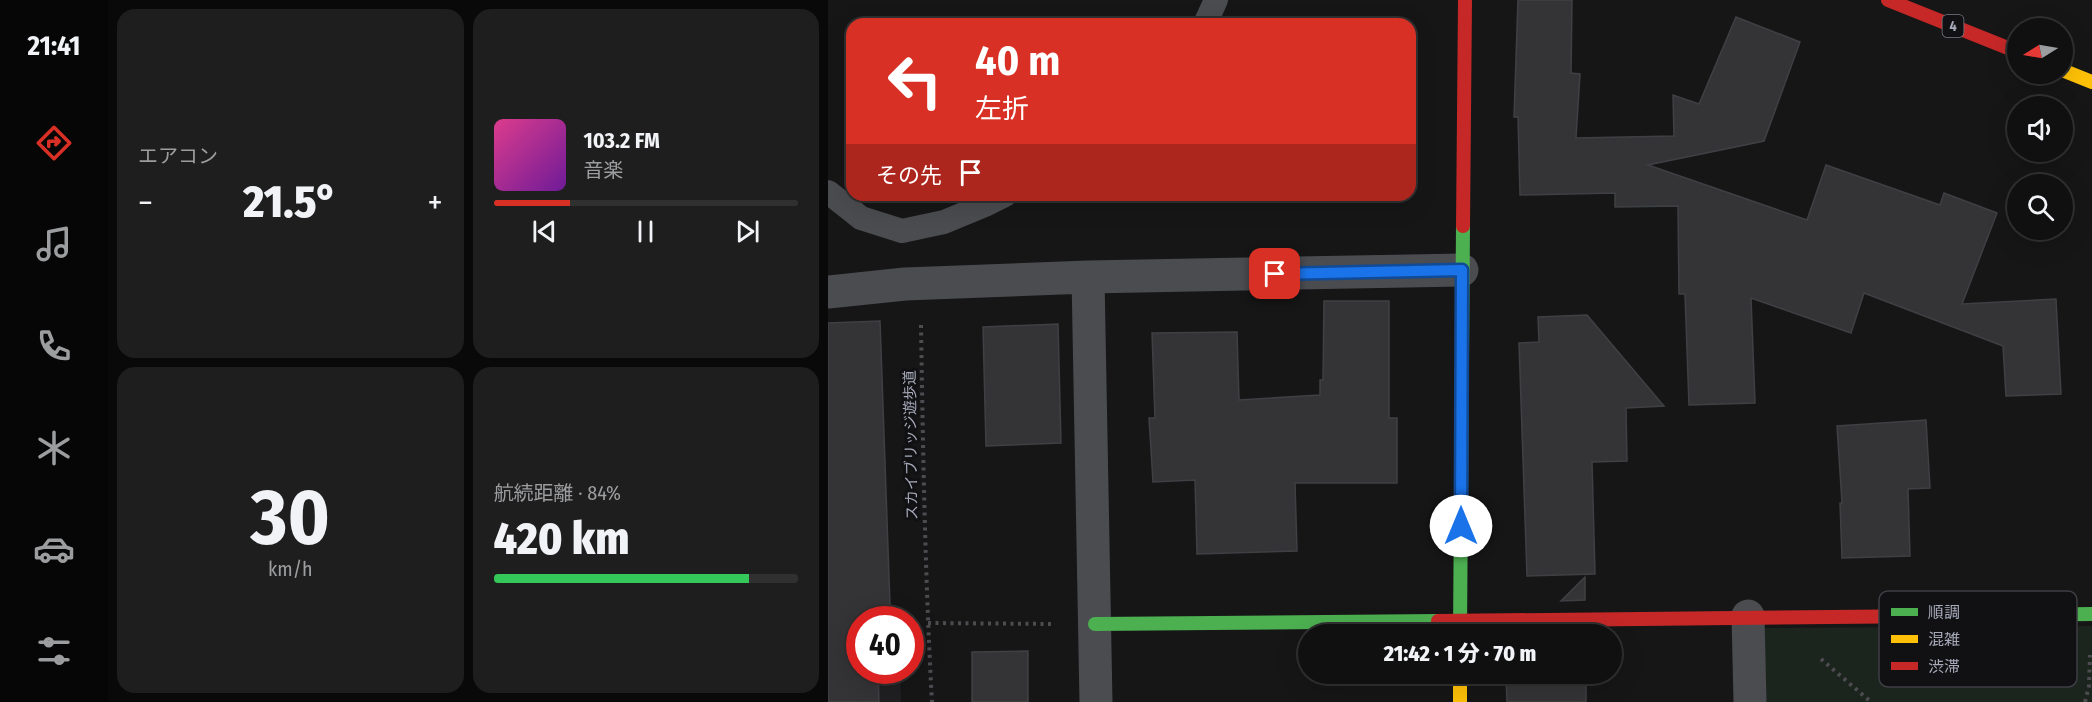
<!DOCTYPE html>
<html lang="ja">
<meta charset="utf-8">
<style>
:root{--surface:#101011;--page:#1e1e1f;--text:#f1f3f6;--muted:#9c9d9f;--line:#303031;--accent:#d93025}
body{margin:0;font-family:"Fira Sans Condensed","Noto Sans JP",sans-serif;background:var(--page);color:var(--text);height:100vh;display:flex;flex-direction:column;font-size:22px;white-space:nowrap}
*{box-sizing:border-box;margin:0}
p{font-size:20px;color:var(--muted)}
.icon{flex:none;width:33px;height:33px;fill:none;stroke:currentColor;stroke-width:2;stroke-linecap:round;stroke-linejoin:round}
.map{position:relative;flex:1;overflow:hidden}
.side{display:flex;flex-direction:column;gap:9px;padding:9px;background:#090909;width:720px}
.side>*{flex:none}
.hud{position:absolute;left:18px;top:18px;width:570px;height:183px;border-radius:18px;box-shadow:0 6px 24px #0002,0 0 0 2px var(--line);background:#d93025;color:#fff;overflow:hidden}
.needle{width:39px;rotate:259deg}
.controls{position:absolute;left:1179px;top:18px;display:grid;gap:12px}
.controls a{display:grid;place-items:center;width:66px;height:66px;border-radius:50%;background:var(--surface);box-shadow:0 6px 24px #0002,0 0 0 2px var(--line);font-size:30px}
.speed{position:absolute;left:18px;top:606px;display:flex;gap:12px;font-size:30px;font-weight:700;text-align:center}
.speed>*{display:grid;place-content:center;width:78px;height:78px;border-radius:50%;background:var(--surface);box-shadow:0 6px 24px #0002,0 0 0 2px var(--line);line-height:1}
.speed .limit{border:9px solid #d22;background:#fff;color:#111}
.pin{position:absolute;display:grid;place-items:center;width:51px;height:51px;color:#fff;margin:-26px;border-radius:12px;box-shadow:0 3px 9px #0006}
.me{position:absolute;width:66px;margin:-33px;rotate:0deg;stroke-linejoin:round;filter:drop-shadow(0 0 4px #0008)}
.turn{display:flex;align-items:center;gap:21px;height:126px;padding:0 30px;font-size:27px}
.turn .icon{width:78px;height:78px;stroke-width:2.5}
.turn b{display:block;font-size:42px;line-height:51px}
.then{display:flex;align-items:center;height:57px;padding:0 30px;background:#0003;gap:12px;font-size:22px}
.big{font-size:45px;font-weight:800;line-height:1.1}
.side .tile{flex:1;display:flex;flex-direction:column;justify-content:center;gap:9px;min-width:0;padding:0 21px;border-radius:18px;background:var(--page)}
.side .dial{align-items:center;gap:0}
.dial b{font-size:78px;line-height:1}
.song{display:flex;align-items:center;gap:18px}
.cover{width:72px;height:72px;border-radius:9px;background:linear-gradient(135deg,hsl(330 70% 55%),hsl(280 70% 35%))}
.played{height:6px;border-radius:3px;background:linear-gradient(90deg,var(--accent) 25%,var(--line) 25%)}
.keys{display:flex;justify-content:space-around;direction:ltr}
.heat{display:flex;justify-content:space-between;align-items:center;font-size:33px;direction:ltr}
.charge{height:9px;border-radius:4px;background:linear-gradient(90deg,#34c759 84%,var(--line) 0)}
.side .tiles{flex:1;display:grid;gap:9px;grid-template-columns:repeat(2,1fr)}
.trip{position:absolute;left:470px;top:624px;width:324px;height:60px;border-radius:30px;background:var(--surface);box-shadow:0 6px 24px #0002,0 0 0 2px var(--line);font-weight:800;line-height:60px;text-align:center}
main{display:flex;flex:1;min-height:0}
.tabs{display:flex;flex-direction:column;width:108px;justify-content:space-around;align-items:center;background:#060607;color:var(--muted)}
.tabs .icon{width:42px;height:42px}
.tabs .current{color:var(--accent)}
.tabs b{font-size:27px;color:var(--text)}
.map>svg:first-child{display:block}
</style>
<main>
<nav class="tabs">
<b>21:41</b>
<svg class="icon current" aria-label="directions" viewBox="0 0 24 24"><path d="M12 3l9 9-9 9-9-9zM9 14v-3h6M13 9l2 2-2 2"/></svg>
<svg class="icon" aria-label="music" viewBox="0 0 24 24"><path d="M9 18V5l10-2v13"/><circle cx="6" cy="18" r="3"/><circle cx="16" cy="16" r="3"/></svg>
<svg class="icon" aria-label="phone" viewBox="0 0 24 24"><path d="M5 4h4l2 5-3 2q2 4 5 5l2-3 5 2v4C11 20 4 13 5 4z"/></svg>
<svg class="icon" aria-label="climate" viewBox="0 0 24 24"><path d="M12 3v18M4 7l16 10M4 17L20 7"/></svg>
<svg class="icon" aria-label="car" viewBox="0 0 24 24"><path d="M5 17H2v-5l4-1 3-4h7l3 4 3 1v5h-3M9 17h6M6 11h13"/><circle cx="7" cy="17" r="2"/><circle cx="17" cy="17" r="2"/></svg>
<svg class="icon" aria-label="filters" viewBox="0 0 24 24"><path d="M4 7h16M4 17h16"/><circle cx="9" cy="7" r="2"/><circle cx="15" cy="17" r="2"/></svg>
</nav>
<section class="side">
<div class="tiles">
<div class="tile"><p>エアコン</p>
<div class="heat"><a>−</a><b class="big">21.5°</b><a>+</a></div>
</div>
<div class="tile">
<div class="song"><i class="cover"></i><div><b>103.2 FM</b><p>音楽</p></div></div>
<div class="played"></div>
<div class="keys"><svg class="icon" aria-label="previous" viewBox="0 0 24 24"><path d="M18 5L8 12l10 7zM5 5v14"/></svg><svg class="icon" aria-label="pause" viewBox="0 0 24 24"><path d="M8 5v14M16 5v14"/></svg><svg class="icon" aria-label="next" viewBox="0 0 24 24"><path d="M6 5l10 7-10 7zM19 5v14"/></svg></div>
</div>
<div class="tile dial"><b>30</b><p>km/h</p></div>
<div class="tile"><p>航続距離 · 84%</p><b class="big">420 km</b><div class="charge"></div></div>
</div>
</section>
<div class="map">
<svg width="1264" height="702" viewBox="0 0 1264 702">
<rect width="100%" height="100%" fill="#161617"/>
<path fill="#202023" d="M70,615V619L32,620V670L72,671L73,702H0V616Z"/>
<path fill="#1c241e" d="M1264,626V702H938L935,628Z"/>
<path fill="#343436" stroke="#3f4043" stroke-width="1.5" d="M690,0H744L743,73L752,74L748,138L846,136L845,95L871,104L908,17L972,42L936,141L820,165L979,220L998,165L1112,205L1116,193L1169,213L1134,304L1228,299L1233,394L1178,396L1175,346L1036,293L1023,333L923,298L927,403L861,405L857,294H851L850,206L787,207V193L692,195L690,117H686Z
M496,301H561V418H569V483H467L469,551L369,554L367,480L325,482L321,418H327L324,333L409,332L411,400L492,395V380H495Z
M759,315L836,406L798,408L799,461L764,462L767,574L699,576L691,343L711,342L710,317Z
M52,321L62,605L48,606V620H32V670H50L51,702H0V323Z
M230,324L233,443L158,446L155,327Z
M1098,420L1102,488L1080,489L1082,556L1014,558L1012,503H1014L1009,426Z
M757,577V600L733,601Z
M200,651V702H144V652Z
M678,674H758V702H679Z"/>
<g fill="none" stroke-linecap="round" stroke-linejoin="round">
<path stroke="#4c4c51" stroke-width="4" stroke-dasharray="3 4.5" stroke-linecap="butt" d="M93,325C95,451 97,576 104,702
M100,623L225,624
M993,659L1043,702
M1257,702L1261,686L1262,655"/>
<path stroke="#4a4c50" stroke-width="24" d="M377,24L388,0
M0,192L33,218L74,231L116,222L157,205L177,195"/>
<path stroke="#4a4c50" stroke-width="33" d="M260,277L268,702
M0,292L77,284L260,277L634,270
M920,616L922,702"/>
<path stroke="#4caf50" stroke-width="14" d="M1109,616L1264,614
M267,624L610,621
M632,634L635,226"/>
<path stroke="#ffc107" stroke-width="14" d="M1234,70L1264,82
M632,674V702"/>
<path stroke="#c62828" stroke-width="14" d="M1060,0L1190,52
M635,226L637,0
M610,621L1109,616"/>
</g>
<g fill="none" stroke-linecap="round" stroke-linejoin="round">
<defs>
<path id="route" d="M447,274L634,270L633,526"/>
</defs>
<use href="#route" stroke="#114b97" stroke-width="15"/>
<use href="#route" stroke="#1a73e8" stroke-width="10"/>
</g>
<g text-anchor="middle" dominant-baseline="central" stroke-width="6" stroke-linejoin="round" paint-order="stroke">
<rect fill="#111013" stroke="#797c87" stroke-width="1.5" x="1114.5" y="15" width="21" height="22" rx="4.5"/>
<g font-size="14" font-weight="bold" fill="#a6aab9">
<text x="1125" y="26">4</text>
</g>
<g font-size="15" fill="#a6aab9" stroke="#111013">
<text transform="translate(83 445) rotate(-91)">スカイブリッジ遊歩道</text>
</g>
</g>
<rect x="1051" y="591" width="198" height="96" rx="9" fill="#111013" stroke="#3e3e45" stroke-width="1.5"/>
<rect x="1063" y="608" width="27" height="8" fill="#4caf50"/>
<rect x="1063" y="635" width="27" height="8" fill="#ffc107"/>
<rect x="1063" y="662" width="27" height="8" fill="#c62828"/>
<g font-size="16" fill="#a6aab9">
<text x="1100" y="618">順調</text>
<text x="1100" y="645">混雑</text>
<text x="1100" y="672">渋滞</text>
</g>
</svg>
<div class="controls">
<a><svg class="needle" viewBox="-14 -14 28 28"><path d="M0-13l5 13h-10z" fill="#e53935"/><path d="M0 13l5-13h-10z" fill="#9c9d9f"/></svg></a>
<a><svg class="icon" aria-label="sound" viewBox="0 0 24 24"><path d="M4 9h4l5-4v14l-5-4H4zM17 9q2 3 0 6"/></svg></a>
<a><svg class="icon" aria-label="search" viewBox="0 0 24 24"><circle cx="10" cy="10" r="6"/><path d="M15 15l6 6"/></svg></a>
</div>
<div class="speed"><div class="limit">40</div></div>
<div class="pin" style="left:447px;top:274px;background:#d93025"><svg class="icon" aria-label="arrive" viewBox="0 0 24 24"><path d="M6 21V4h12l-3 4 3 4H6"/></svg></div>
<svg class="me" style="left:633px;top:526px" viewBox="-20 -20 40 40"><circle r="19" fill="#fff"/><path d="M0-13L10 11 0 6-10 11z" fill="#1a73e8"/></svg>
<div class="trip">21:42 · 1 分 · 70 m</div>
<div class="hud">
<div class="turn"><svg class="icon" aria-label="left" viewBox="0 0 24 24"><path d="M17 20v-9H6M10 6l-5 5 5 5"/></svg><div><b>40 m</b>左折</div></div>
<div class="then">その先<svg class="icon" aria-label="arrive" viewBox="0 0 24 24"><path d="M6 21V4h12l-3 4 3 4H6"/></svg></div>
</div>
</div>
</main>
